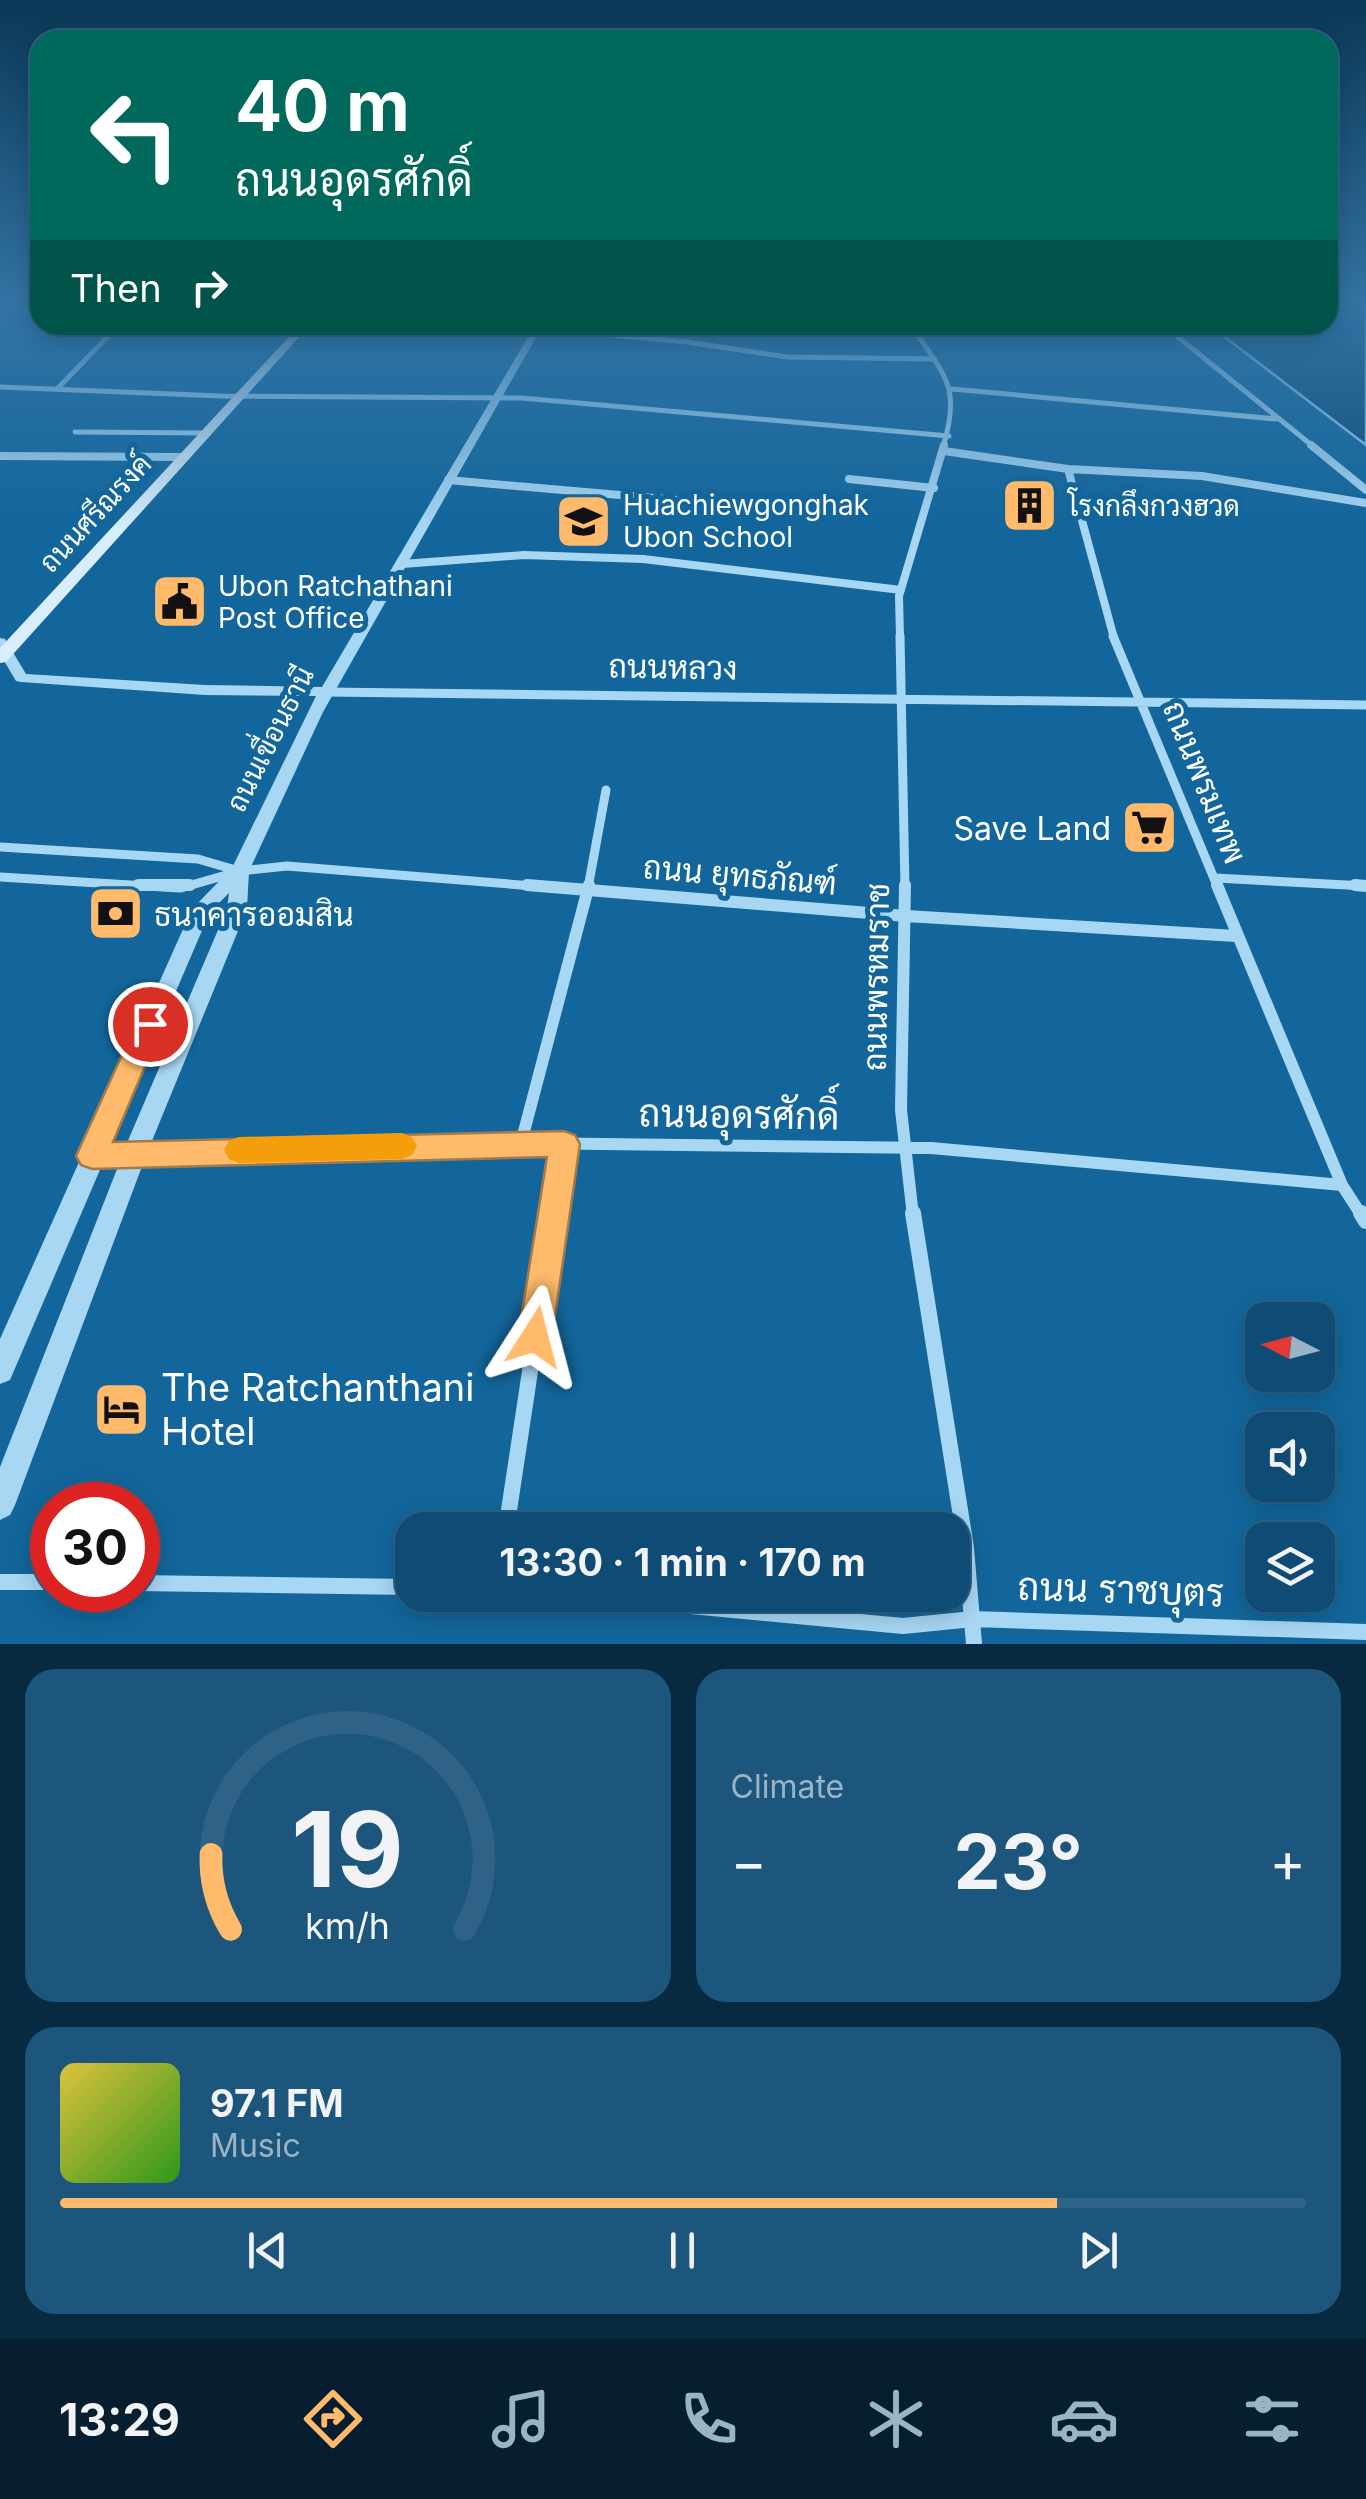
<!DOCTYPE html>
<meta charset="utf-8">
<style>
:root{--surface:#0e4c75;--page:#1c567d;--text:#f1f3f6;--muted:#9bb4c5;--line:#2e6387;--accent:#ffbb6b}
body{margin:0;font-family:Inter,Sarabun,sans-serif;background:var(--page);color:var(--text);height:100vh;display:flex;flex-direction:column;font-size:38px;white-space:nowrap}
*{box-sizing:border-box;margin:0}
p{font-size:32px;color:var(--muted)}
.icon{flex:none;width:55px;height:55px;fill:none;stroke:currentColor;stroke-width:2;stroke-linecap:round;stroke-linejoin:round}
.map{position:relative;height:1644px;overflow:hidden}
.drawer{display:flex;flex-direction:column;gap:25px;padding:25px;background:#082a40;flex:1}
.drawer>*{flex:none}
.hud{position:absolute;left:30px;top:30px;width:1308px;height:305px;border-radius:30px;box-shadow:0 5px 25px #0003,0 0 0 2px var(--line);background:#00695c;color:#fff;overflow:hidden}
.needle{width:65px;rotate:276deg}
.fabs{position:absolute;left:1245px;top:1302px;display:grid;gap:20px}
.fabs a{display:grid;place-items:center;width:90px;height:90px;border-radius:20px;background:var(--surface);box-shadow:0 5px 25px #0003,0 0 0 2px var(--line);font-size:50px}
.speed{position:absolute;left:30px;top:1482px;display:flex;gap:20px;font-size:50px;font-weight:700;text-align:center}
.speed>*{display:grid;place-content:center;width:130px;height:130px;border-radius:50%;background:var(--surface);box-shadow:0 5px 25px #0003,0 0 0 2px var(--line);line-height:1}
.speed .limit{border:15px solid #d22;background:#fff;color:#111}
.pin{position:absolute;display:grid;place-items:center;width:85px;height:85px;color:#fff;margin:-42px;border:5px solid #fff;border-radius:50%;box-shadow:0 2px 10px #0007}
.me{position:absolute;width:110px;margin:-55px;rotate:9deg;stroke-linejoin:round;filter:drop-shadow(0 0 8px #0008)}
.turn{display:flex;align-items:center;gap:35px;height:210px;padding:0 40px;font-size:45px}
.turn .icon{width:130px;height:130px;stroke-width:2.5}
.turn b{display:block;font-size:70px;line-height:85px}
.then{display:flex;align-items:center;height:95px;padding:0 40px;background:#0003;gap:20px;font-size:38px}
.big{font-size:75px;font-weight:700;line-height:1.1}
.drawer .tile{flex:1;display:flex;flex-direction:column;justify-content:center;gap:15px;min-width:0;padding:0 35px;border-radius:30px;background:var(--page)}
.drawer .dial{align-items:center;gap:0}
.dial svg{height:260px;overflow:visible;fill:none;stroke:var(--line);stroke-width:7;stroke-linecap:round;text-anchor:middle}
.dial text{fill:var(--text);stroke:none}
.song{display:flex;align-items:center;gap:30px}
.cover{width:120px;height:120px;border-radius:15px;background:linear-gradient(135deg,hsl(50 70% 55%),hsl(110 70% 35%))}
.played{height:10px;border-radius:5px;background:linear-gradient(90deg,var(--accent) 80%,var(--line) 80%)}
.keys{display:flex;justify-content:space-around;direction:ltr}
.heat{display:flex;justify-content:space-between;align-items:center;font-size:55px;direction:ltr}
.drawer .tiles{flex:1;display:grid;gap:25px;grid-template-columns:1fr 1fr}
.tile:last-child{grid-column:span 2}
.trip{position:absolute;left:395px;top:1512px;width:575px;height:100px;border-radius:30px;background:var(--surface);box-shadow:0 5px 25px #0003,0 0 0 2px var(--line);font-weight:700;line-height:100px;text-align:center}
.menu{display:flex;height:160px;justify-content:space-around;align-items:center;background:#061e2f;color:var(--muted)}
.menu .icon{width:70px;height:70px}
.menu .selected{color:var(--accent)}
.menu b{font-size:45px;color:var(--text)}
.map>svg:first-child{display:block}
</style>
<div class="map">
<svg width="1366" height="1644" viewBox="0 0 1366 1644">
<rect width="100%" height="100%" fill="#12669c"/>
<path fill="#0b4c79" stroke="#9ad5f7" stroke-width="2.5" d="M1328,301H1366V445L1209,325H1328Z"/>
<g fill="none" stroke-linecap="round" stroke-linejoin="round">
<path stroke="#a8d7f4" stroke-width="5" d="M911,325C944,376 962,385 943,447
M1163,325L1314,447
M537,328L687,342L787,357L935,359
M0,387L221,396L522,398L949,436
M57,389L119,325
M952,389L1276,419
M75,432L208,433"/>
<path stroke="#a8d7f4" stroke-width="8" d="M1311,445L1366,490
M944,451L1068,469L1114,638
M0,456L185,457
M1068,469L1202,476L1366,503
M849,479L934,488
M448,480L700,502
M402,564L524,555L643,559L901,590
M900,638L899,596L944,445"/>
<path stroke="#a8d7f4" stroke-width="9" d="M900,636L905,888
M1113,636L1218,888
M327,692L1366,705
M0,847L198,859L239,871
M0,877L179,888
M1215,878L1366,886
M181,888L240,871L287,866L558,888
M588,888L606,790"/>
<path stroke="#a8d7f4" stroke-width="12" d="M138,885H190
M527,885L906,916L1236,936
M905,885L901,1110L913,1216
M1217,885L1342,1185L1362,1216
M1355,885L1366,886
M521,1143L589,885
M135,1153L521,1143L931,1148L1342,1185
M554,1216L565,1144"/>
<path stroke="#a8d7f4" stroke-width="16" d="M913,1213L966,1548L974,1644
M1361,1213L1366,1221
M506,1530L554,1213
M0,1582H52
M138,1583L412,1587
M575,1595L903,1626L973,1619L1366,1632"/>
<path fill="#a8d7f4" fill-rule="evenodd" d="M535,325H543L323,712L249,871L247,909L147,1153L15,1505L10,1515L0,1520V1467L119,1164L102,1165L10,1380L0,1384V1339L192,909L232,868L316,696L205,695L21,682L16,681L0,654V638L5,639L26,674L205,685L322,687ZM229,893L227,909L127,1143L110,1145L210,912Z"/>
<path fill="#d8eefd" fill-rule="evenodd" d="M300,325H310L6,662L0,663V648Z"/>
</g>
<linearGradient id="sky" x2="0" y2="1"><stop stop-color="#0a3856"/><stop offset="0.57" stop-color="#3374a4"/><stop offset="1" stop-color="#3374a4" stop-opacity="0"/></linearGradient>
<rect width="1366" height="531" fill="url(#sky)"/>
<path fill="#ffbb6b" stroke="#a67a46" stroke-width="2.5" d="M150,1014L159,1017L163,1024L113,1142L564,1131L575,1135L580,1144L552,1337L547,1349L535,1354L523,1349L518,1337L547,1157L92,1169L81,1165L76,1156L136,1024L140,1017Z"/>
<path fill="#f59e0b" d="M402,1133L412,1137L417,1146L412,1155L402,1159L239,1163L229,1159L224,1150L229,1141L239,1137Z"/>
<defs>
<symbol id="building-square" viewBox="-11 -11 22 22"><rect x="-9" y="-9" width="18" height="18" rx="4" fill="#ffbb6b" stroke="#12669c"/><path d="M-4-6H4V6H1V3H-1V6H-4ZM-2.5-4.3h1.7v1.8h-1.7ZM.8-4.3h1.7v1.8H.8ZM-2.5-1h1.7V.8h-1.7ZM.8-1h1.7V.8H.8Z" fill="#111"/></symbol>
<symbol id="school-square" viewBox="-11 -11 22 22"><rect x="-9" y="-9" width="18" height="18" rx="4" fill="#ffbb6b" stroke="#12669c"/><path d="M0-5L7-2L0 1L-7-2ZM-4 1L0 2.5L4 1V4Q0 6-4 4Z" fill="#111"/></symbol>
<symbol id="civic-square" viewBox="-11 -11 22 22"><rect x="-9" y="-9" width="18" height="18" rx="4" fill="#ffbb6b" stroke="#12669c"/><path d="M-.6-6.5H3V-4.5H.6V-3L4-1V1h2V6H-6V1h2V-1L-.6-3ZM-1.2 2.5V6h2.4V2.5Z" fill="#111"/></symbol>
<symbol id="supermarket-square" viewBox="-11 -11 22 22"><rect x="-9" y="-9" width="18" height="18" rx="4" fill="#ffbb6b" stroke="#12669c"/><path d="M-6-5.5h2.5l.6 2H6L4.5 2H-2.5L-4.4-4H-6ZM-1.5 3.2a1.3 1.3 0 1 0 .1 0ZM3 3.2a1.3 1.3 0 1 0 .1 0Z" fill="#111"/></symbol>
<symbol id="bank-square" viewBox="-11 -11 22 22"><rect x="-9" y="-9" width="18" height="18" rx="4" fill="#ffbb6b" stroke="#12669c"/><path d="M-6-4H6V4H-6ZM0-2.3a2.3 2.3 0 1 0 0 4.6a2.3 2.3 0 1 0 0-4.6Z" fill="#111"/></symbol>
<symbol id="hotel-square" viewBox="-11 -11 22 22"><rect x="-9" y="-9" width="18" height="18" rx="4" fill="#ffbb6b" stroke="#12669c"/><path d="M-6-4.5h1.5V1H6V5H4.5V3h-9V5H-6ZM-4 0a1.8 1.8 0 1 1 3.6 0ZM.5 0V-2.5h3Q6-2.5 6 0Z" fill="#111"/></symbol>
</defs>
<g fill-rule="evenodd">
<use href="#building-square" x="998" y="474" width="63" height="63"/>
<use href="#school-square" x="552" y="490" width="63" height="63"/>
<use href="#civic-square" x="148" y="570" width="63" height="63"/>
<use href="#supermarket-square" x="1118" y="796" width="63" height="63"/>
<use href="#bank-square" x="84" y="882" width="63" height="63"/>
<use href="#hotel-square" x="90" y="1378" width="63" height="63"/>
</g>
<g text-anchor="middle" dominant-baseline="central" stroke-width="10" stroke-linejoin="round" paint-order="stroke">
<g font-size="28" fill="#fff" stroke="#12669c" text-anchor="start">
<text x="623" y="505">Huachiewgonghak<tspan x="623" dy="32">Ubon School</tspan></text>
<text x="1068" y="506">โรงกลึงกวงฮวด</text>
<text x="218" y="586">Ubon Ratchathani<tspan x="218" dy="32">Post Office</tspan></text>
</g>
<g font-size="28" fill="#fff" stroke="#12669c">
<text transform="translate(95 513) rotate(-47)">ถนนศรีณรงค์</text>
<text transform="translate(270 739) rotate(-63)">ถนนเขื่อนธานี</text>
</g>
<g font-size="32" fill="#fff" stroke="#12669c">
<text transform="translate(673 667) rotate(1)">ถนนหลวง</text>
<text transform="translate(1205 782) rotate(68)">ถนนพรมเทพ</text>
<text transform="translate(740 875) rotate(5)">ถนน ยุทธภัณฑ์</text>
<text transform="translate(876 977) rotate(-89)">ถนนพรหมราช</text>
</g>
<g font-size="32" fill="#fff" stroke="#12669c" text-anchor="end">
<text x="1111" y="828">Save Land</text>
<text x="154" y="914" text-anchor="start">ธนาคารออมสิน</text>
</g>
<g font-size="38" fill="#fff" stroke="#12669c">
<text transform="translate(739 1114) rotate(1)">ถนนอุดรศักดิ์</text>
<text transform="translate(1121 1589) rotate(2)">ถนน ราชบุตร</text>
</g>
<g font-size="38" fill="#fff" stroke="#12669c" text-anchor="start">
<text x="161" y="1387">The Ratchanthani<tspan x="161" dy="44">Hotel</tspan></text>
</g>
</g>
</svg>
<div class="fabs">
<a><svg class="needle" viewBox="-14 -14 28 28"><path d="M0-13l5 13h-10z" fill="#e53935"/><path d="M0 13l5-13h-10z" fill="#9bb4c5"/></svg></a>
<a><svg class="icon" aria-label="sound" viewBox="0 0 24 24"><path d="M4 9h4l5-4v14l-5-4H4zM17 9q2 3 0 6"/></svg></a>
<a><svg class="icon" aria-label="layers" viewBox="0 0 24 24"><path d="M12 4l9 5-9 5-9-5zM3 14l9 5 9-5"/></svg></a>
</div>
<div class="speed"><div class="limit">30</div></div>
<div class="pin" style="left:150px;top:1024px;background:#d93025"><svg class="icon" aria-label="arrive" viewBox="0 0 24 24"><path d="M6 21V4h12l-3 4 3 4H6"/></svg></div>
<svg class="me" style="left:535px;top:1337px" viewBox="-20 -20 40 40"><path d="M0-17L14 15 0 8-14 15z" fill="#ffbb6b" stroke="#fff" stroke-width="4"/></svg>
<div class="trip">13:30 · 1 min · 170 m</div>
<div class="hud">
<div class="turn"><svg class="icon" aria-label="left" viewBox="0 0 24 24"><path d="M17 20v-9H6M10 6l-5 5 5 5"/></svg><div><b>40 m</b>ถนนอุดรศักดิ์</div></div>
<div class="then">Then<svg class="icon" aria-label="right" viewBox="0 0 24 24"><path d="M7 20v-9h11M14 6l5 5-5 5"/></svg></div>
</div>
</div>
<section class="drawer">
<div class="tiles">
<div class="tile dial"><svg viewBox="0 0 100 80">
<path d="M14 69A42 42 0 1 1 86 69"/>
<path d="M14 69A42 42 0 0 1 8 46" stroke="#ffbb6b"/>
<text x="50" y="56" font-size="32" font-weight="700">19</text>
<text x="50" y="72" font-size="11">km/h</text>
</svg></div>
<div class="tile"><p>Climate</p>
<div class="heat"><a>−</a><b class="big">23°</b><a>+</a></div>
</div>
<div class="tile">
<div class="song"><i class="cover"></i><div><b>97.1 FM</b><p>Music</p></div></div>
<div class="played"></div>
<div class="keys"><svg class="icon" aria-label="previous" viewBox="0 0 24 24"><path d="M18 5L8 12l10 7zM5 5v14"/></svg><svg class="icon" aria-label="pause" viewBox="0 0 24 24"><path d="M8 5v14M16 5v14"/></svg><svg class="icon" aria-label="next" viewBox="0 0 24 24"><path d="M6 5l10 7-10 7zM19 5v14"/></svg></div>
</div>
</div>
</section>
<nav class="menu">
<b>13:29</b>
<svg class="icon selected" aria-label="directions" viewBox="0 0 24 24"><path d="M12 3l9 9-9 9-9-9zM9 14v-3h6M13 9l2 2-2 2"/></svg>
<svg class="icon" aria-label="music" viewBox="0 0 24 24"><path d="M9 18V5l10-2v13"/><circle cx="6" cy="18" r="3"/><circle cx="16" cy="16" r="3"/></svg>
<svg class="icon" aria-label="phone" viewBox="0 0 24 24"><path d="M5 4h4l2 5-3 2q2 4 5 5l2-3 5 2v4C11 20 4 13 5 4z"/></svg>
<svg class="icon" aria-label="climate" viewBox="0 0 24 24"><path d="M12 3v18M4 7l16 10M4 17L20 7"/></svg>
<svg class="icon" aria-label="car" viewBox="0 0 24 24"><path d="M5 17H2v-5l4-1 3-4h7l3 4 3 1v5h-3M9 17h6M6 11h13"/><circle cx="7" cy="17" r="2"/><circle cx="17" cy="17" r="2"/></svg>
<svg class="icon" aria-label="filters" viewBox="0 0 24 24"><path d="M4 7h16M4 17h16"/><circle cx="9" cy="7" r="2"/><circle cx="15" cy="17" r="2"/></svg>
</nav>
